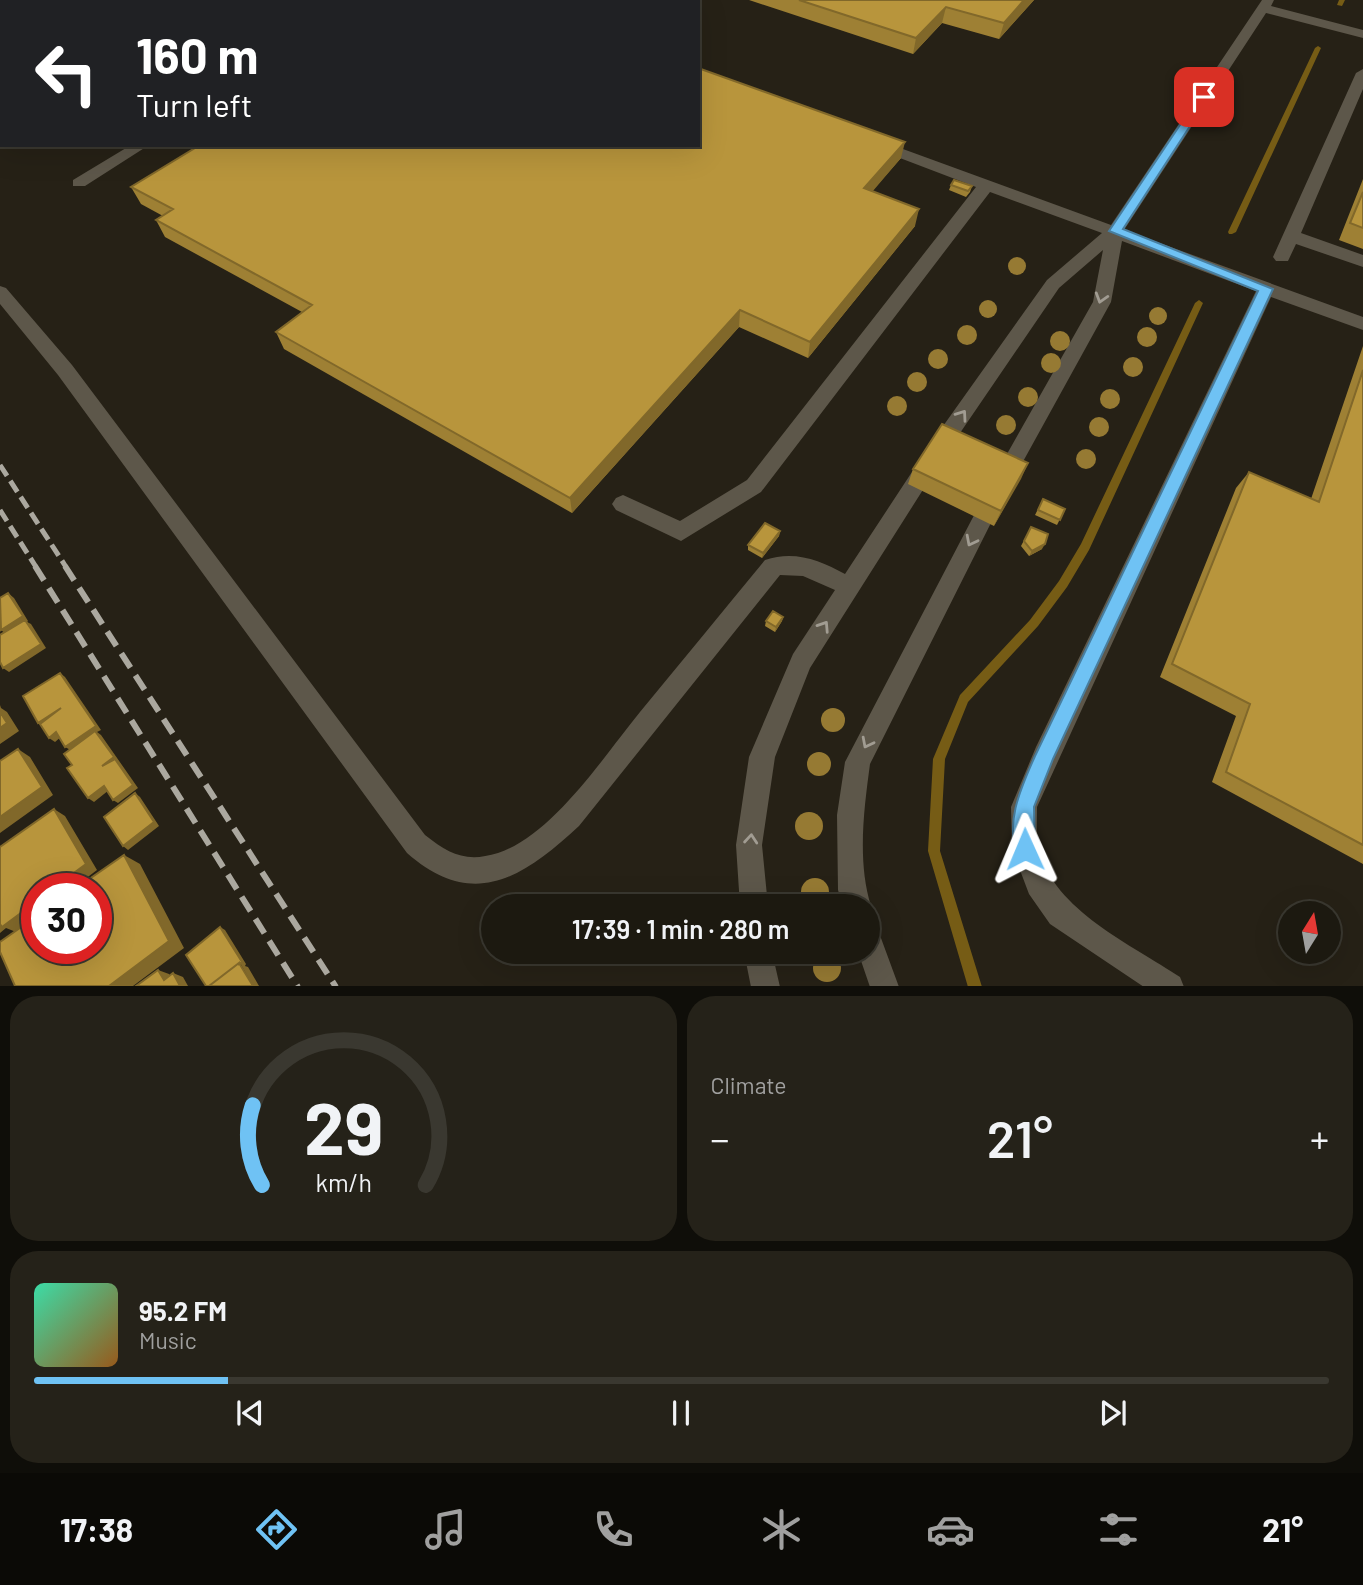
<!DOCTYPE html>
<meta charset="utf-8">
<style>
:root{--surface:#1c1910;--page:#252219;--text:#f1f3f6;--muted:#a0a09f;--line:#3a3830;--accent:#6fc2f4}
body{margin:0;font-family:Barlow,sans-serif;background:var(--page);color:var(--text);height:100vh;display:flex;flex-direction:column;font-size:26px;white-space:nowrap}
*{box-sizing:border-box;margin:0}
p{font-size:23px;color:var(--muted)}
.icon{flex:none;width:38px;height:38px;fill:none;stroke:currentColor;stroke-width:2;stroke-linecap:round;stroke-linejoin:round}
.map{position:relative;height:986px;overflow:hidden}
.drawer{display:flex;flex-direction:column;gap:10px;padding:10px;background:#0f0e09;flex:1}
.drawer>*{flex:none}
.top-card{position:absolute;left:0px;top:0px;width:700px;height:147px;box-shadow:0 7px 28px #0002,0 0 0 2px var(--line);background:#202124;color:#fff;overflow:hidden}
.needle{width:46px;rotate:11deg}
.tools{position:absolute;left:1278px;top:901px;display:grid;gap:14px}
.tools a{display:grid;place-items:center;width:63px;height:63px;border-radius:50%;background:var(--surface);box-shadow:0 7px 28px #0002,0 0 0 2px var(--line);font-size:35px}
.speed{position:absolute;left:21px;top:873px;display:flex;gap:14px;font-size:35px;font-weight:700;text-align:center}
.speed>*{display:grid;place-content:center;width:91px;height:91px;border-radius:50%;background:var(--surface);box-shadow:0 7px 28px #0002,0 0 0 2px var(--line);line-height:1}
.speed .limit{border:10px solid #d22;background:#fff;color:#111}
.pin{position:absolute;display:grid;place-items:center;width:60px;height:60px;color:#fff;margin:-30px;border-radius:14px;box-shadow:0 4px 10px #0006}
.me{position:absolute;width:77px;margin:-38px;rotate:359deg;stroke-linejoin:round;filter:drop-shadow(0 0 5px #0008)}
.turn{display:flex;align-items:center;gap:24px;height:147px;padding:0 21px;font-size:32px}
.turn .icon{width:91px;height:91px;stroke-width:2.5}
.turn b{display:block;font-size:49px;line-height:60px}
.big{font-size:52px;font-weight:600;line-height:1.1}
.drawer .card{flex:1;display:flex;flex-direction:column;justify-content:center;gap:10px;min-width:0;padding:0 24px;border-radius:28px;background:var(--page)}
.drawer .dial{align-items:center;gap:0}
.dial svg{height:182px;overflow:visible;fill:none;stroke:var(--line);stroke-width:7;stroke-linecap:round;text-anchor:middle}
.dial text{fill:var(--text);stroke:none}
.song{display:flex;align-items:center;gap:21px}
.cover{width:84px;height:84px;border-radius:10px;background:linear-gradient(135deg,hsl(160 70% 55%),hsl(30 70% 35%))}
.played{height:7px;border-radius:4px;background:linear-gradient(90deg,var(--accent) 15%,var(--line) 15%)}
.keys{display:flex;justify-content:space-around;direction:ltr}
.heat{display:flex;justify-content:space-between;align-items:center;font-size:38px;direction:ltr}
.drawer .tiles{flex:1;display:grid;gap:10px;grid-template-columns:1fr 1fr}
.card:last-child{grid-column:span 2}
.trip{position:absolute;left:481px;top:894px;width:399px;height:70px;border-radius:35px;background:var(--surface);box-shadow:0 7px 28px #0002,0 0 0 2px var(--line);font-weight:600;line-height:70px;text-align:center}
.tab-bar{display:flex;height:112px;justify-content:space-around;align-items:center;background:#0b0a06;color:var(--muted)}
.tab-bar .icon{width:49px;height:49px}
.tab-bar .active{color:var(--accent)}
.tab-bar b{font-size:32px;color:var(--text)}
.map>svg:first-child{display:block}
</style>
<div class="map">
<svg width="1363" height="987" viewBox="0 0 1363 987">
<rect width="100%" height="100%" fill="#262116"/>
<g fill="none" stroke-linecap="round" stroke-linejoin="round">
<path fill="#765c15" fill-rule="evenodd" d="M1339,0H1345L1342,6L1337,5Z
M1318,46L1321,48L1236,232L1232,234H1229L1228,232L1315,48Z
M1199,300L1203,303L1089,550L1067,587L1038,626L968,702L945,759L940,851L982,987H968L928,851L933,759L960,695L1030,620L1059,581L1081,544L1195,303Z"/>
<path fill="#5d574a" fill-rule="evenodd" d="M376,0H389L375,2Z
M1262,0H1274L1271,6L1363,30V38L1266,13L1124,230L1363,317V330L1271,297L1037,807C1037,821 1036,837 1039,850C1054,910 1132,945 1180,977L1184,987H1144L1050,924L1029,894L1012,849L1011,807L1036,747L1256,291L1122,241L1111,302L1009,487L870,764C864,809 857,861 871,906L868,913V906H843L838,890L837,815L845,762L994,477L1093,302L1103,250L1059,288L945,455L810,668L775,757L762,845L768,906H740L736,845L749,757L793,654L835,590L803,576L780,575L579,826C523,878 473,911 407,853L58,375L0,304V286L6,288L72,365L425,835C449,854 466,863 498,853C553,835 604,756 640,712C682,661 723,611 765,560C794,550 820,560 845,574L931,443L1047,280L1102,233L990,192L761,492L681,541L616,510L612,504L616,498L623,495L680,521L747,480L976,187L871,147V141H881L1111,225Z
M1363,69V89L1301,233L1363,255V267L1296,244L1288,261H1276L1273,257L1356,73Z
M131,145H149L85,186H73V180Z
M868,926L878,930L899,987H870L858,952H868Z
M744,952H772L780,987H751Z"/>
<path stroke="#aba89f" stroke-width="5" stroke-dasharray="13 6" stroke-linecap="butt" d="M0,465L66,567
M0,510L36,567"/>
<path stroke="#aba89f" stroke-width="6" stroke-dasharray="17 9" stroke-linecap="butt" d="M35,566L298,987
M65,566L336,987"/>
</g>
<g fill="#967a33">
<circle cx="1017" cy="266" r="9"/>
<circle cx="988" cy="309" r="9"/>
<circle cx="1158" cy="316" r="9"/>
<circle cx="967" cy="335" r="10"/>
<circle cx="1147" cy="337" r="10"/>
<circle cx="1060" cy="341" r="10"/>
<circle cx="938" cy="359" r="10"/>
<circle cx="1051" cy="363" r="10"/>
<circle cx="1133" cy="367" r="10"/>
<circle cx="917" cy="382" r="10"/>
<circle cx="1028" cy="397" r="10"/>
<circle cx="1110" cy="399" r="10"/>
<circle cx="897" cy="406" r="10"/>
<circle cx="1006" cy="425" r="10"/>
<circle cx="1099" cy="427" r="10"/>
<circle cx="1086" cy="459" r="10"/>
<circle cx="833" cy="720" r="12"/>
<circle cx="819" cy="764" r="12"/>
<circle cx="809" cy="826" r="14"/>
<circle cx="815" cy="892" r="14"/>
<circle cx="827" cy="968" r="14"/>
</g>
<path fill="#9e8034" d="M749,0H1034L999,39L942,23L913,54Z
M901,158L872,191L915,226L808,358L739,327L572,513L284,349L276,332L302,312L165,237L156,220L163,216L141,204L131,187Z
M1363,179V249L1339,240Z
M951,185L972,186L970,192L966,197L949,190Z
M1363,346V864L1212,782L1236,716L1160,677L1236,488L1249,472L1311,499Z
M1028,463L994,526L908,484L913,469Z
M1043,499L1065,509L1057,525L1035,515Z
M1031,527L1042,549L1029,556L1021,546Z
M780,531L779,536L762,558L748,550V545Z
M783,617L782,621L775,632L765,626L766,621Z"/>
<path fill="#81682a" d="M3,0H22L20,2H2V18L0,16V3Z
M27,0H43L39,2H24Z
M1024,0H1034L999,39L1004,23Z
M946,7L942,23L913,54L916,38Z
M905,142L901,158L861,205L864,188Z
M919,209L915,226L808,358L810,342Z
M740,310L739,327L572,513L570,498Z
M1028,463L1021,479L994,526L1001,511Z
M780,531L779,536L762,558L763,553Z
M1045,544L1042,549L1029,556L1032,551Z
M8,593L14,598L28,621L27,622L31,624L46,648L9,672L3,668L7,635L1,630Z
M783,617L782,621L775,632L776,627Z
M60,673L65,677L101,730L97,732L101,735L138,788L118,803L113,800L107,770L65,747Z
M0,705L1,708L7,712L19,731L0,744Z
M56,732L62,736L55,742L49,738Z
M18,749L30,757L53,795L0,833V817Z
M104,786L109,790L94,802L88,798Z
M135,793L140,797L159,826L128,850L123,846Z
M54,809L65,816L97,870L72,889H52Z
M124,855L140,864L184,948L133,986H109Z
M37,901V916L16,932L6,928L0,933V920Z
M220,927L225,930L246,964L245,966L248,967L259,986H253Z
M158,970L169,974L175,984L164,980Z
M173,973L183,977L188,986H180Z"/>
<path fill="#b8953c" stroke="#81682a" stroke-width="2" d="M17,0H27L24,2H13Z
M438,0H508L513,2H435Z
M799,0H1024L1004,23L946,7L916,38Z
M2,10V35L0,34V11Z
M698,68L905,142L864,188L919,209L810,342L740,310L570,498L276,332L312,305L156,220L173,209L131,187L200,145H698Z
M954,180L972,186L968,191L951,185Z
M1363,192V228L1350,223Z
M1363,370V845L1226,772L1250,704L1172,664L1249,472L1319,502Z
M942,424L1028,463L1001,511L913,469Z
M1043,499L1065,509L1060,520L1038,510Z
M765,523L780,531L763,553L748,545Z
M1031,527L1048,534L1045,544L1032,551L1024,541Z
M8,593L23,616L1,630L0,598Z
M773,611L783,617L776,627L766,621Z
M25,620L41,644L3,668L0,662V635Z
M60,673L96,726L65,747L56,732L49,738L40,724L61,708L38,723L23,696Z
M0,712L7,723L0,728Z
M95,731L114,757L102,766L115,759L133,785L113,800L104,786L88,798L67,768L72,765L64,754Z
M18,749L42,787L0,817V761Z
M135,793L154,822L123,846L104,817Z
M54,809L86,864L52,889H37V901L2,927L0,924V847Z
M124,855L169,941L109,986H15L0,952V942L37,916V948H96V889H75Z
M220,927L242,962L239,964V963L209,986H206L186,955Z
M239,963L253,986H209Z
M158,970L164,980L173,973L180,986H136Z"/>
<defs><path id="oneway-chevron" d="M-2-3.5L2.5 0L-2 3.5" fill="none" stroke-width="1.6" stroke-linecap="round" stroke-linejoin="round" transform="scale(1.75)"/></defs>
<g stroke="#a19c92">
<use href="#oneway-chevron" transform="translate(1101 298) rotate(107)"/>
<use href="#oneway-chevron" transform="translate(962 415) rotate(-55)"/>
<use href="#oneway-chevron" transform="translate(971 541) rotate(117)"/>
<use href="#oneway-chevron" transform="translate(824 626) rotate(-57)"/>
<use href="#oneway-chevron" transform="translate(867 743) rotate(117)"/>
<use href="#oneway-chevron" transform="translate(751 839) rotate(-85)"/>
</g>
<path fill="#6fc2f4" stroke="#487e9f" stroke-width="2" d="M1204,94L1209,97L1123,229L1273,289L1053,759L1034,807L1035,849L1032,856L1025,859L1018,856C1004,822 1022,786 1035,756L1258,291L1109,231L1200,95Z"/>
</svg>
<div class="tools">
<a><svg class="needle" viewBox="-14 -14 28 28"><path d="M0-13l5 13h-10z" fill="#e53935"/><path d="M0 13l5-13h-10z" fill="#a0a09f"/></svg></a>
</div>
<div class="speed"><div class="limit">30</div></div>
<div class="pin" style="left:1204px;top:97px;background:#d93025"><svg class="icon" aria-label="arrive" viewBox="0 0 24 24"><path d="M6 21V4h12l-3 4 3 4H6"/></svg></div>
<svg class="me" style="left:1025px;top:849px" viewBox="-20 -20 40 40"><path d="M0-17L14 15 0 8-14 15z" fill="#6fc2f4" stroke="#fff" stroke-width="4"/></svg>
<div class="trip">17:39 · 1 min · 280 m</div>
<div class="top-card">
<div class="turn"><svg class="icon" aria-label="left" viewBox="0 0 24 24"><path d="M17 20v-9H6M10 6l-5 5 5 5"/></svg><div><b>160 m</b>Turn left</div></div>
</div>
</div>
<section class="drawer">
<div class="tiles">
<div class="card dial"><svg viewBox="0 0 100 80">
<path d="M14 69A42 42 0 1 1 86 69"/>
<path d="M14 69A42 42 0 0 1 10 34" stroke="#6fc2f4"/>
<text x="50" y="56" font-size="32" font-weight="700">29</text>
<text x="50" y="72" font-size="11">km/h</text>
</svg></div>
<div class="card"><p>Climate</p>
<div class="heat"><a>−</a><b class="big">21°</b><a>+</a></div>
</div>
<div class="card">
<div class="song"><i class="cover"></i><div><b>95.2 FM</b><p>Music</p></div></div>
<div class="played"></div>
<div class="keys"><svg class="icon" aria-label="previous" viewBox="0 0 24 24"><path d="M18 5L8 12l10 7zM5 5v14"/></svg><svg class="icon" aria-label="pause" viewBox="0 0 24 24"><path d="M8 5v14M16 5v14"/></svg><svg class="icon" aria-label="next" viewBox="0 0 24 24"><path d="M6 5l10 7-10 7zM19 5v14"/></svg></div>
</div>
</div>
</section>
<nav class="tab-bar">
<b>17:38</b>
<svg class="icon active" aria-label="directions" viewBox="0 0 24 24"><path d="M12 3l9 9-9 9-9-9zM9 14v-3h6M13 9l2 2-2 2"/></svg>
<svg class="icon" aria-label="music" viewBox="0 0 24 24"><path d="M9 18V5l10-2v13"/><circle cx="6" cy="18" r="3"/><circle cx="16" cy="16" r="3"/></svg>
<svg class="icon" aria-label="phone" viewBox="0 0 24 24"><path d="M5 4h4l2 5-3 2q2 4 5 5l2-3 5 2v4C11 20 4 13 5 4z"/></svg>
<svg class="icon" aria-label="climate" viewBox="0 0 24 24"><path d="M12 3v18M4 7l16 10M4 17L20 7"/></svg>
<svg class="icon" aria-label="car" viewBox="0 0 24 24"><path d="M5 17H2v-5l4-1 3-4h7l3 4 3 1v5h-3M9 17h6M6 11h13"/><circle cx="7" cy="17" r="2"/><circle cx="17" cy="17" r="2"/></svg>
<svg class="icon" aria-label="filters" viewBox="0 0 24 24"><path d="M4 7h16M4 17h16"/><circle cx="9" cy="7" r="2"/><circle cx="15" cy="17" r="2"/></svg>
<b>21°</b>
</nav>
